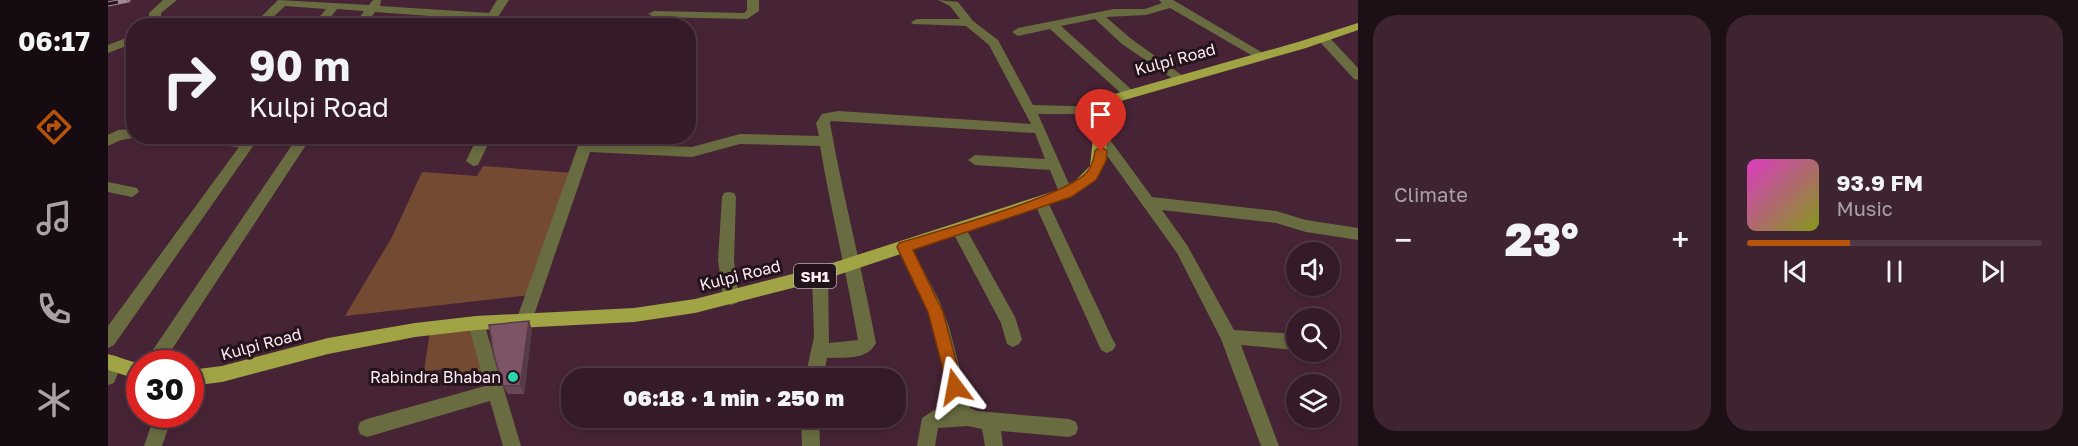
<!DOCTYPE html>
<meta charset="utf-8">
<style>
:root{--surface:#351b28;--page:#3d2430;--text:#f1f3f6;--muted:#aaa1a8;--line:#4f3945;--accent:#b45309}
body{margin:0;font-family:"Golos Text",sans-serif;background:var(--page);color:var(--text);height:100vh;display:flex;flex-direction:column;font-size:22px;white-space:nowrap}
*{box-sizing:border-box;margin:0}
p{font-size:20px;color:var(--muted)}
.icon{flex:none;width:33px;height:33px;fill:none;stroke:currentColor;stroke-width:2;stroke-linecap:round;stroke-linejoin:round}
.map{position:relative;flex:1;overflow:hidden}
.drawer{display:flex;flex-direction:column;gap:15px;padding:15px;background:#1d0f16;width:720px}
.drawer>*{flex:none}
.hud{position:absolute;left:18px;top:18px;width:570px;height:126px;border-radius:24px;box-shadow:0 3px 9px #0003,0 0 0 2px var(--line);background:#351b28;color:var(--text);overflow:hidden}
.buttons{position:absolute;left:1178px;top:242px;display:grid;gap:12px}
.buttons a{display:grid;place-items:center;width:54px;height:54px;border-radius:50%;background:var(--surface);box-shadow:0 3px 9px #0003,0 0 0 2px var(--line);font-size:30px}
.speed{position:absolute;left:18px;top:350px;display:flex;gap:12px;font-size:30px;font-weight:700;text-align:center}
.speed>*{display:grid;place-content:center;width:78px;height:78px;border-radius:50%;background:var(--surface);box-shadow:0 3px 9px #0003,0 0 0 2px var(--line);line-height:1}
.speed .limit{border:9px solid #d22;background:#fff;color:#111}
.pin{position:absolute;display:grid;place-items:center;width:51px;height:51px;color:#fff;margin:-62px -26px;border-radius:50% 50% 50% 0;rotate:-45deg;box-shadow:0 0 6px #0007}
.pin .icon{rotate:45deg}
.me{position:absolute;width:66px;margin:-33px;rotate:347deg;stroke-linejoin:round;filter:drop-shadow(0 0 4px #0008)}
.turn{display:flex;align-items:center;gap:21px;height:126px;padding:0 24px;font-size:27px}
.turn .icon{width:78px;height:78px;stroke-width:2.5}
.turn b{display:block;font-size:42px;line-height:51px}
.big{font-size:45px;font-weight:800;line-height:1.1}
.drawer .widget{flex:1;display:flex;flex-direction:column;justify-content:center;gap:9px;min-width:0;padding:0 21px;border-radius:24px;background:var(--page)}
.song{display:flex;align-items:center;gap:18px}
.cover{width:72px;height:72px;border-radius:9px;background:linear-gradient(135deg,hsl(310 70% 55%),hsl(70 70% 35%))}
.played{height:6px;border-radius:3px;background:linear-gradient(90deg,var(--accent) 35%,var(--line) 35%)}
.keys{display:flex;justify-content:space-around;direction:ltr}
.heat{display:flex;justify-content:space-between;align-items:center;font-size:33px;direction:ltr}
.drawer .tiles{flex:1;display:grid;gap:15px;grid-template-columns:repeat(2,1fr)}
.trip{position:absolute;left:453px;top:368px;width:345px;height:60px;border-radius:24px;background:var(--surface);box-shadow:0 3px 9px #0003,0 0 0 2px var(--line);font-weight:800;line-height:60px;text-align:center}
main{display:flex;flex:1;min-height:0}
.tabs{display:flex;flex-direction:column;width:108px;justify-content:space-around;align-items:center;background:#150b10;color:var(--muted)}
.tabs .icon{width:42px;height:42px}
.tabs .active{color:var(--accent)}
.tabs b{font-size:27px;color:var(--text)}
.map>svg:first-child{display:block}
</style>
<main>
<nav class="tabs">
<b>06:17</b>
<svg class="icon active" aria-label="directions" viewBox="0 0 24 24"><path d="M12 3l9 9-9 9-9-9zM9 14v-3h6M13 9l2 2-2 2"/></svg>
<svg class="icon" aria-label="music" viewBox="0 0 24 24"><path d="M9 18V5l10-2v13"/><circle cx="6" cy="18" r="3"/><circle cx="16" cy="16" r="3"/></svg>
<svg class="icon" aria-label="phone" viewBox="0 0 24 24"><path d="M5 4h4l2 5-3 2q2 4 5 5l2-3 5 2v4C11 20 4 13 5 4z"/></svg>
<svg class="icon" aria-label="climate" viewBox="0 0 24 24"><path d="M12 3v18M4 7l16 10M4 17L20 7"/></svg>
</nav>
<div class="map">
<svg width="1250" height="446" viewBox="0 0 1250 446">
<rect width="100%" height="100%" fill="#472435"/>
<path fill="#744b32" d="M375,166L466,173L422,295L237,316L284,237L314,172L369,176Z
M354,327L369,333L376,377L336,387L340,369L316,371L322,331Z"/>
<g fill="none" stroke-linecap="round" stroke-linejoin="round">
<path fill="#696c40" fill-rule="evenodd" d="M55,0H69L53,13L54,26H42L41,13Z
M170,0L261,5L265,0H273L272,6L381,13L389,0H401L384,26H373L376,20L267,12L257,26H246L256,11L229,9L216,26H204L218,9L177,6L160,22L175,26H61L81,21L148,22Z
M639,0H651V11L639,19L546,17L540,14L546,11L636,13L639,10Z
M830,0L850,2L865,21L890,40L925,105L1000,107L1002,110L1000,113L995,114H930L965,193L963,197H953L942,170L867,165L860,160L867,155L937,159L927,133L723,121L722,123C735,197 754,269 768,343C759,361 735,357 719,358L715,378H697L706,337L704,274L706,269L712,267L718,269L720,274L721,343L750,340C739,275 723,211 712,146L632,144L584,157L482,152L424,321L422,326L416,328L410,326L408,321L471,143V136H485V143L584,147L632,134L711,136L708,123L714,114L730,111L923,124L881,45L858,26L805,24L803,22L809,19H852L842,6Z
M1051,0H1065L1160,56L1158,59H1150L1062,8L1038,15L998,17L1022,38L1075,76L1077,79L1075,82L1071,83L1014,44L987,19L953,26L1024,90L1026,93L1024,96H1016L942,29L910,36L904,32L910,28L1006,9H1037L1054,3Z
M26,35V43L0,53V45Z
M1216,35L1220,36L1250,68V80L1246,79L1212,42V36Z
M26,129V136L31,137L13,140L0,146V135L10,130Z
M992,131L997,133L1044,197L1168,211L1198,220L1250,228V240L1198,232L1168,223L1054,210L1079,245L1126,330L1188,334V350L1133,345L1171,446H1153L1113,339L1069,253L985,136Z
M56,136H152L6,345L0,348V326L131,147L62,141Z
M370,136H384L370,165L365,166L358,161Z
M191,140L196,142L198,145L196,148L55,363H36L186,142Z
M0,182L29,188L31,192L24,197L0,192Z
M621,192L626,193L628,197L626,260L631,298L629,303L623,305L617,303L615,298L610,260L614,197L616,193Z
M933,196L938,198L940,202L1005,340L1008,345L1005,350L999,353L993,350L926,202L928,198Z
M851,223L856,225L907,317L914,339L911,344L905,347L899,344L893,323L843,229L846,225Z
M796,241L801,243L831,300L841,327L862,408L869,411L961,419L968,422L970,428L968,434L961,437L893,431L895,446H877L874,429L860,426L830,428L827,446H809L814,418L826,410H844L825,327L815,300L788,247L791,243Z
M368,316L374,318L376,323L413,446H395L382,401L259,437L252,434L250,428L252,422L259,419L377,386L360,323L362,318Z
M5,355L11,357L14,363L6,383L0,385V357Z
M47,414H65L54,446H36Z
M693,417H711L712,446H694Z"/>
<path fill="#a1a444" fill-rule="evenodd" d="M1250,23V30L1198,48L1013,101L1001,111C996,156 1006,170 963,197L712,281L587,313L526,322L368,330L307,337L220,354L114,382L82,386V370L114,366L220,338L307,323L368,316L526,308L587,299L712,267L953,189L968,180L982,166L988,110L1003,95L1190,42Z
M0,354L32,364V380L0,370Z"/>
<defs>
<path id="rail" d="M0,4L20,0"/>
</defs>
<use href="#rail" stroke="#a38895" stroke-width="5"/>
<use href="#rail" stroke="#23131b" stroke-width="3" stroke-dasharray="10" stroke-linecap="butt"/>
</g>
<path fill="#6b4858" d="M424,329L416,394H400L395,386Z"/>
<path fill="#573b47" d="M421,321L424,329L416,394L412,386Z"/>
<path fill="#7c5466" stroke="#573b47" stroke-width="1.5" d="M421,321L412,386H395L386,356L381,325Z"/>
<path fill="#b45309" stroke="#753606" stroke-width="1.5" d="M993,146L999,151L998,161L988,180L963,197L805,250L835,312L855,387L853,392L847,395L841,392L820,312L789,247L791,243C827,232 961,195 979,172C984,166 986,159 987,151Z"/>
<circle fill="#2dd5ab" stroke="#23131b" stroke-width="2" cx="405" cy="377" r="6"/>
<g text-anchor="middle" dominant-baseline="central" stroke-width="6" stroke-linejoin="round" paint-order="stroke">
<rect fill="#23131b" stroke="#bcaab2" stroke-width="1.5" x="686" y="264" width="42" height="24" rx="4.5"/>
<g font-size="15" font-weight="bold" fill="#feebf3">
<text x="707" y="276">SH1</text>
</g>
<g font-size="16" fill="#feebf3" stroke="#23131b">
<text transform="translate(1067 59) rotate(-15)">Kulpi Road</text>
<text transform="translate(632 275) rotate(-14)">Kulpi Road</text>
<text transform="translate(153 344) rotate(-15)">Kulpi Road</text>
</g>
<g font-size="16" fill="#feebf3" stroke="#23131b" text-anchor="end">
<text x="393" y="377">Rabindra Bhaban</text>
</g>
</g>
</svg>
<div class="buttons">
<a><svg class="icon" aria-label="sound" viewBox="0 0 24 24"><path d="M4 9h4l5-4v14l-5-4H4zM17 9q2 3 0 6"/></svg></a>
<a><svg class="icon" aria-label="search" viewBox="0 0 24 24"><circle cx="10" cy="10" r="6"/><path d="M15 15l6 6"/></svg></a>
<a><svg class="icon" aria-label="layers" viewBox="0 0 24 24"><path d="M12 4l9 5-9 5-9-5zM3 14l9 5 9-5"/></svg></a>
</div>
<div class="speed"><div class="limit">30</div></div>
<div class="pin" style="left:993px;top:151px;background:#d93025"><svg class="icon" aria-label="arrive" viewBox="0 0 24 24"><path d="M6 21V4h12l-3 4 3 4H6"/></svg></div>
<svg class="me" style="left:847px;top:387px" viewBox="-20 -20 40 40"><path d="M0-17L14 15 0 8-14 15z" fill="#b45309" stroke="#fff" stroke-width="4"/></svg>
<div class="trip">06:18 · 1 min · 250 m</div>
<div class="hud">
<div class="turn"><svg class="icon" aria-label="right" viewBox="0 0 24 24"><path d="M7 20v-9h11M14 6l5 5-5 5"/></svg><div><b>90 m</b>Kulpi Road</div></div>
</div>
</div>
<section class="drawer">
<div class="tiles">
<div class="widget"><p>Climate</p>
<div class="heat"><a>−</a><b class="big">23°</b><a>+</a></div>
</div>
<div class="widget">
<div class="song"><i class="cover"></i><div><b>93.9 FM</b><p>Music</p></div></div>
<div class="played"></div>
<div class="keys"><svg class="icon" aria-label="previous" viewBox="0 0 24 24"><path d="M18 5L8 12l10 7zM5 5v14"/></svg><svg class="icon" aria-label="pause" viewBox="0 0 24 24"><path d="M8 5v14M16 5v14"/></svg><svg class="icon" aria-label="next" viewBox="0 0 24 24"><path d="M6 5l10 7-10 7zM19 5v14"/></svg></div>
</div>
</div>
</section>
</main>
